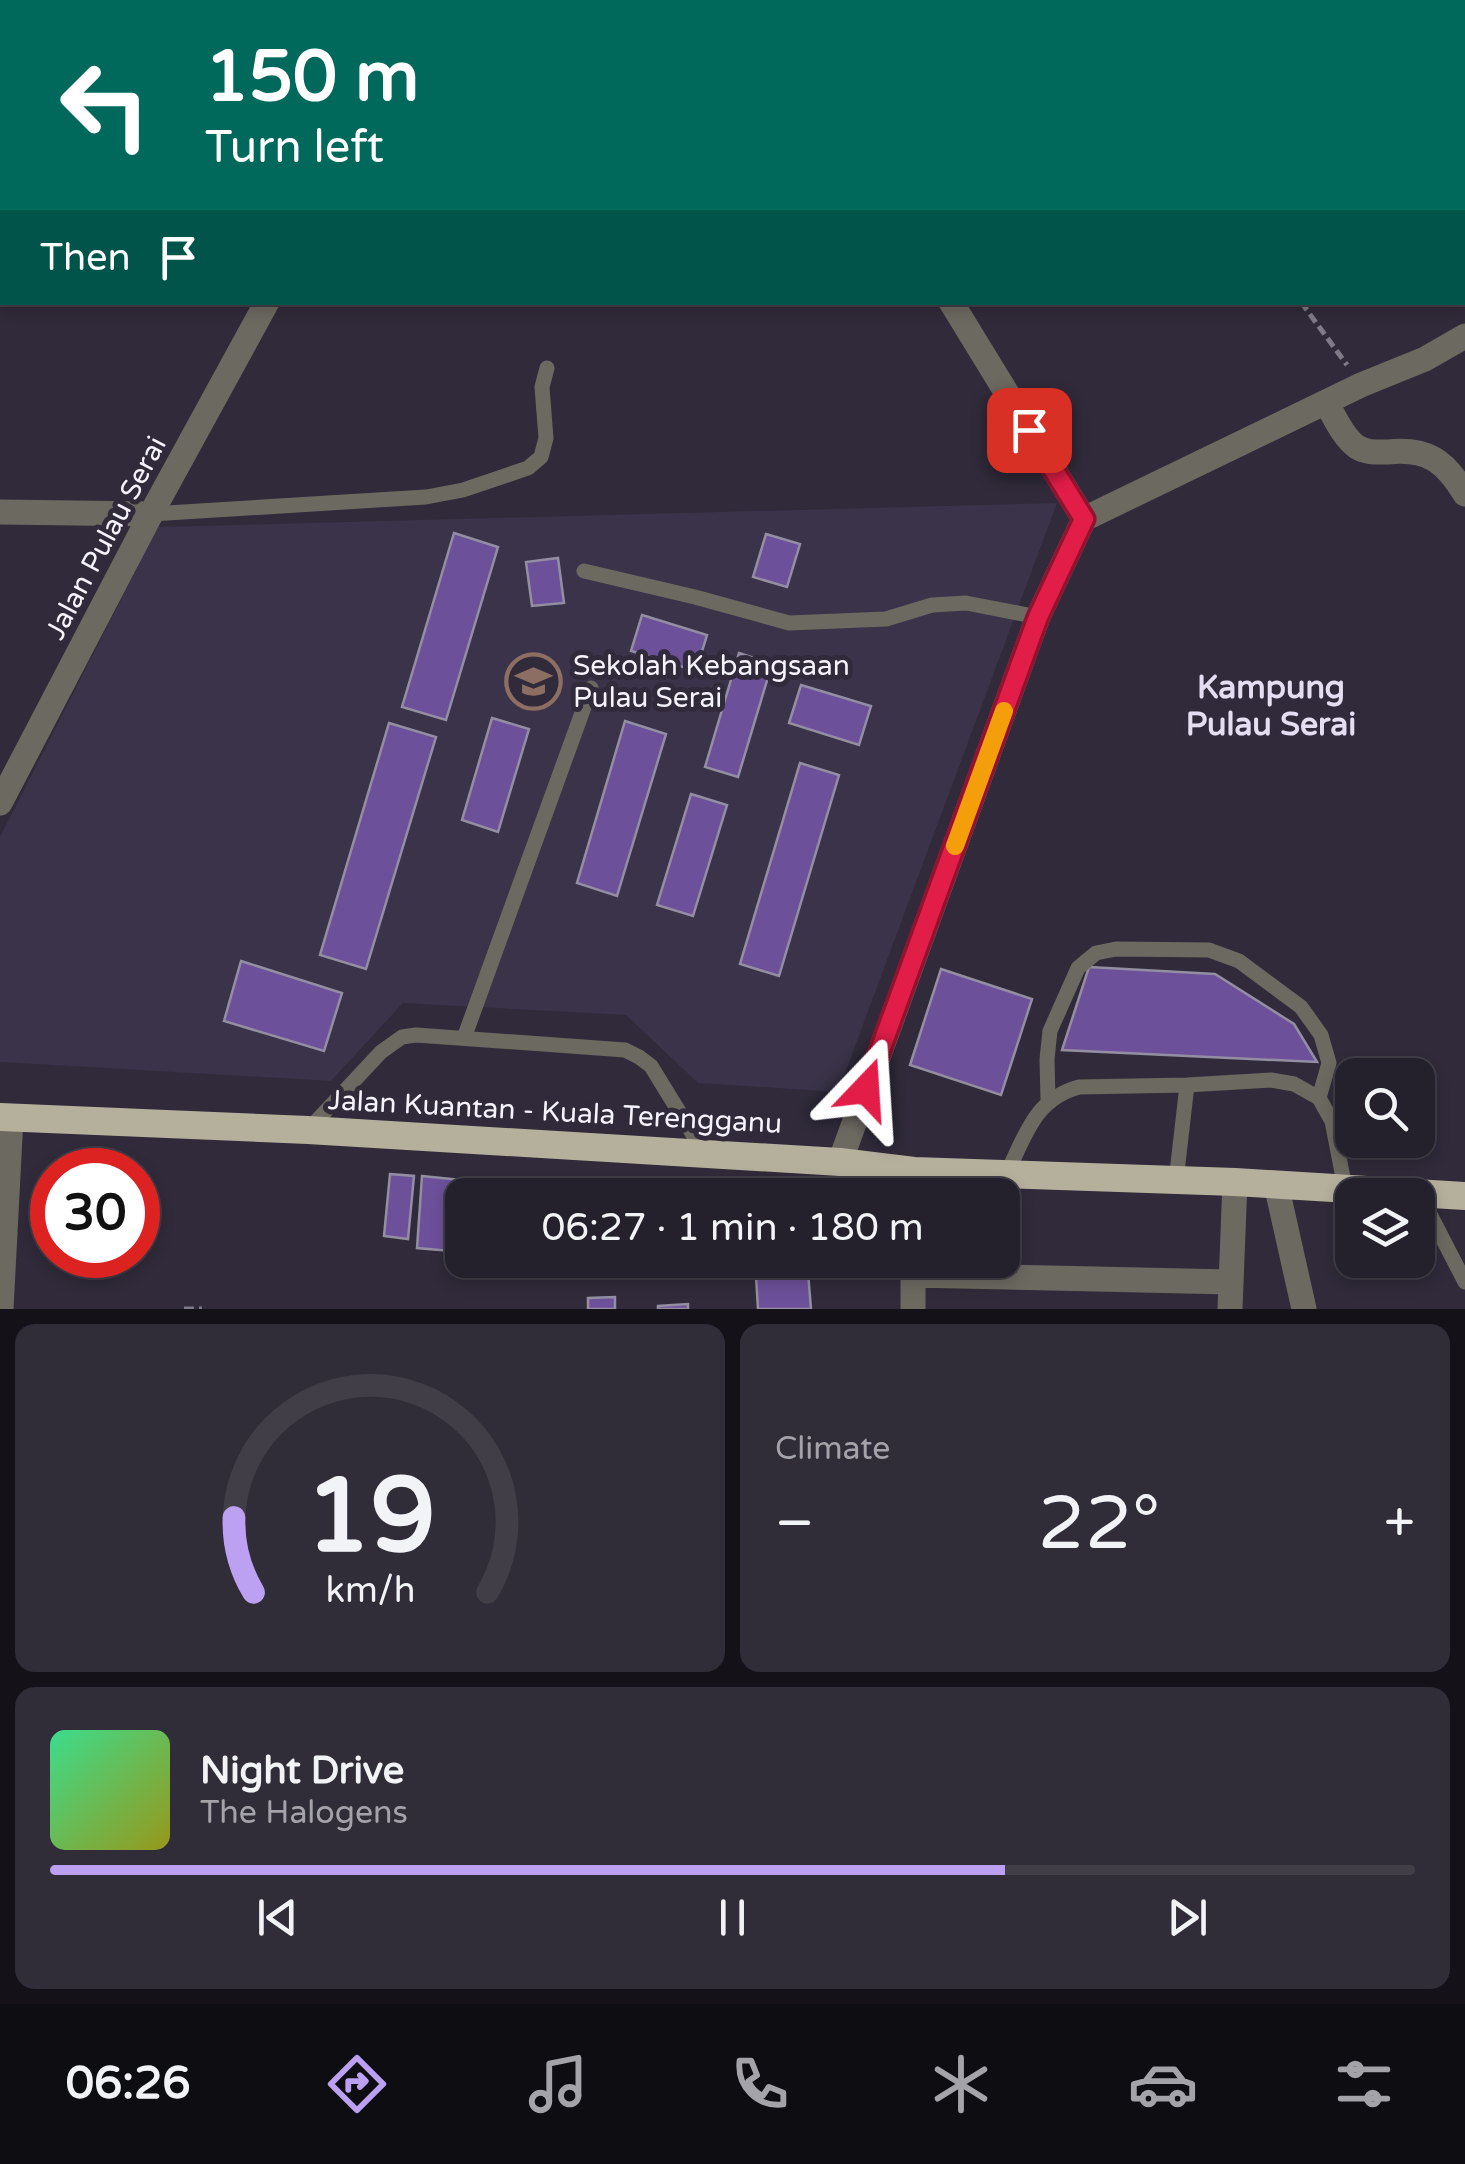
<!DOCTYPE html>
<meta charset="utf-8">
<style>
:root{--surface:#24202c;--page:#302d38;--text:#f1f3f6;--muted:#a3a3a9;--line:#413e48;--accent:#bca0f2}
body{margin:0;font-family:"Varela Round",sans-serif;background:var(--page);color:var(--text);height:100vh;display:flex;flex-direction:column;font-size:38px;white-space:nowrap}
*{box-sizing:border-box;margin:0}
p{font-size:32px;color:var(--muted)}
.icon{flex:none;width:55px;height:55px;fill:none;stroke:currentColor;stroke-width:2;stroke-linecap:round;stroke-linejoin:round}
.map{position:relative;height:1309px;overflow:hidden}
.sheet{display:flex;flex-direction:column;gap:15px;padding:15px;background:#141218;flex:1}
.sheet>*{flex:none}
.top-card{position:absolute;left:0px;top:0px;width:1465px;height:305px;box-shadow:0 5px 15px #0003,0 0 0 2px var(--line);background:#00695c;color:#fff;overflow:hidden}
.controls{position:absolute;left:1335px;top:1058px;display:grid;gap:20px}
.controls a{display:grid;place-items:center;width:100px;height:100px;border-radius:20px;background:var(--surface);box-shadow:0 5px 15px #0003,0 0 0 2px var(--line);font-size:50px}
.speed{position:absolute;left:30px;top:1148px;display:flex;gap:20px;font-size:50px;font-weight:700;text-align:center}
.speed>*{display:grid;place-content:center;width:130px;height:130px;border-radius:50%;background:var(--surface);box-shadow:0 5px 15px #0003,0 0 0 2px var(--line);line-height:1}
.speed .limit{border:15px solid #d22;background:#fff;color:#111}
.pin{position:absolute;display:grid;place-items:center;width:85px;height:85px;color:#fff;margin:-42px;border-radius:20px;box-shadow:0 5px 15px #0006}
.me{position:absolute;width:110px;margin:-55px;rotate:20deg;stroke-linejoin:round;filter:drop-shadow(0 0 8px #0008)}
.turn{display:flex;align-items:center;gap:35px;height:210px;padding:0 40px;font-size:45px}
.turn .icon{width:130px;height:130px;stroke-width:2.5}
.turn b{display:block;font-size:70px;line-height:85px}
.then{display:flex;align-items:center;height:95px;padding:0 40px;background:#0003;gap:20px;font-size:38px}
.big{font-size:75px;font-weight:600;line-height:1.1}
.sheet .tile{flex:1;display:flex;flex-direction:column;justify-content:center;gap:15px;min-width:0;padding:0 35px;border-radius:20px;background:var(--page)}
.sheet .dial{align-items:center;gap:0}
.dial svg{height:260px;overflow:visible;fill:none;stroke:var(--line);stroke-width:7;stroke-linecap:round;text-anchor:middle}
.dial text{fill:var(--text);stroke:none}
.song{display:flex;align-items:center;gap:30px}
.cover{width:120px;height:120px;border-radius:15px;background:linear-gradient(135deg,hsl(150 70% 55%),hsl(60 70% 35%))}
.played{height:10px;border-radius:5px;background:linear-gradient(90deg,var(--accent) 70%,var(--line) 70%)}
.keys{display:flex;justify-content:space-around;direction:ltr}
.heat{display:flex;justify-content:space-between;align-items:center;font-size:55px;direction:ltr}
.sheet .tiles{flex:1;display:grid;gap:15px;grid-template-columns:1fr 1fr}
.tile:last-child{grid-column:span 2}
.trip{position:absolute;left:445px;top:1178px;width:575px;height:100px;border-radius:20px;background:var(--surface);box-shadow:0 5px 15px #0003,0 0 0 2px var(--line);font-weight:600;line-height:100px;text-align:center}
.dock{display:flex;height:160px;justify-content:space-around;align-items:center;background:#0e0d12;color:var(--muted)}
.dock .icon{width:70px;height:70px}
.dock .active{color:var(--accent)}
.dock b{font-size:45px;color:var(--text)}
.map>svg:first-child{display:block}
</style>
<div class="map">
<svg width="1465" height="1309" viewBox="0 0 1465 1309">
<rect width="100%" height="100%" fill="#302a3a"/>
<path fill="#3a3349" d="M1057,503L838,1092L698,1083L626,1015L403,1003L331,1081L0,1062V837L158,527Z"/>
<path fill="#6c5099" stroke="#948ea2" stroke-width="2.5" d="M454,533L498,547L446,720L402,707Z
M766,534L800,544L787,587L753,577Z
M558,558L564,603L532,606L526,562Z
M642,615L707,635L696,671L631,651Z
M739,653L772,664L738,777L705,767Z
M801,685L871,706L859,745L789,723Z
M492,718L529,729L498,832L462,820Z
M625,721L666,734L617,896L577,883Z
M389,723L436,737L366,969L320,955Z
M800,763L839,775L779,976L740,964Z
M691,794L727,805L693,916L657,905Z
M241,961L342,993L324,1051L224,1021Z
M1089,967L1215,974L1294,1024L1317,1062L1062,1050Z
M941,969L1032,999L1001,1095L910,1065Z
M390,1174L414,1176L408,1239L384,1236Z
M422,1176L482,1182L481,1195H462V1252L417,1248Z
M755,1260H807L811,1309H758Z
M615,1297V1309H588V1298Z
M688,1304V1309H658V1306Z"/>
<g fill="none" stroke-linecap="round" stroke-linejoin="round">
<path stroke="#7e7a87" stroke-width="5" stroke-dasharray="10 5" stroke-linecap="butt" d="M1301,302L1347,365
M184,1309H202"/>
<path stroke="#6c6961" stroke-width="15" d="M151,514L426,497L463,490L528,468L541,457L546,438L542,387L547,368
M584,571L695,597L789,623L886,619L932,605L966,603L1038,617
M464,1038L591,688
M1048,1101L1047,1059L1050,1031L1078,968L1096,953L1116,949L1209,950L1239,961L1301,1007L1321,1035L1329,1063L1319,1098
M308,1130L381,1052L402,1037L416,1035L625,1050L639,1057L651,1066L705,1154
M1006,1175C1025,1137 1034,1099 1079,1087L1187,1085L1271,1080L1294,1084L1319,1098L1332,1121L1345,1188
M1176,1181L1187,1085
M1419,1193L1465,1282"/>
<path stroke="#6c6961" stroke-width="25" d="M234,0L237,2
M433,2L435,0
M0,30L2,32
M951,302L1084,519
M1326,402C1334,416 1343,437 1357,447C1367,453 1377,452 1388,452C1428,448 1445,461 1465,494
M0,512L151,514
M0,803L151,514L267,302
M840,1162L1038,617L1084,519L1361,385L1425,359L1465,336
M1276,1184L1304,1309
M914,1195V1171
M913,1275L1231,1282
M1,1309L11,1118
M913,1309V1260
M1230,1309L1235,1182"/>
<path stroke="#b5b09c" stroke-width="28" d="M0,1117L308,1130L840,1162L914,1171L1235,1182L1465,1196"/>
</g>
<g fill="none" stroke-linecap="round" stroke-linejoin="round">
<defs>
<path id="route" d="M866,1089L1038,617L1084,519L1029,430"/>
</defs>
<use href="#route" stroke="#92132f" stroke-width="25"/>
<use href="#route" stroke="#e11d48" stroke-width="18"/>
<path stroke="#f59e0b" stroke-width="18" d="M955,846L1004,711"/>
</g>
<defs>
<symbol id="school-ring" viewBox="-11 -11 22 22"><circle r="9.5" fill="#302a3a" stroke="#8d6e63" stroke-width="1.5"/><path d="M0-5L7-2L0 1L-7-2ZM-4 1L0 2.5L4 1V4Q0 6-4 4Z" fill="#8d6e63"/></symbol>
</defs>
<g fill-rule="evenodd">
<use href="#school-ring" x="502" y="650" width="63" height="63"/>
</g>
<g text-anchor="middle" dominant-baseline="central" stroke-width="10" stroke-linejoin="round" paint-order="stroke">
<g font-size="28" fill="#f6f3fd" stroke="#302a3a">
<text transform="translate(106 538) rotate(-62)">Jalan Pulau Serai</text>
<text transform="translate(555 1112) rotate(3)">Jalan Kuantan - Kuala Terengganu</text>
</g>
<g font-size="28" fill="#f6f3fd" stroke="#302a3a" text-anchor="start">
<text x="573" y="666">Sekolah Kebangsaan<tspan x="573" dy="32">Pulau Serai</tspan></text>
</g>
<g font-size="32" font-weight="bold" fill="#e5def3" stroke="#302a3a">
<text x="1271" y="688">Kampung<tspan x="1271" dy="37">Pulau Serai</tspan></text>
</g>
</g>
</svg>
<div class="controls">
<a><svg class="icon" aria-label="search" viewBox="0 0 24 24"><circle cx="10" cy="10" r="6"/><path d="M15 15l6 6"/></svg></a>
<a><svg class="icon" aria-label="layers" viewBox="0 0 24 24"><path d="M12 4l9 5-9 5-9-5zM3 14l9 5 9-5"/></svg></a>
</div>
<div class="speed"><div class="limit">30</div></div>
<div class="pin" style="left:1029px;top:430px;background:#d93025"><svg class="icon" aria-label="arrive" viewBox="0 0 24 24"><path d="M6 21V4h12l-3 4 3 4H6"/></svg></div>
<svg class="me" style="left:866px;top:1089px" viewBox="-20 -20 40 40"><path d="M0-17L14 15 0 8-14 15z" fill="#e11d48" stroke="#fff" stroke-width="4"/></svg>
<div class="trip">06:27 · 1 min · 180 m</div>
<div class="top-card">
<div class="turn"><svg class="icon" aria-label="left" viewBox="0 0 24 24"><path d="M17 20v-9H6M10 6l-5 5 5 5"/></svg><div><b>150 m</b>Turn left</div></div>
<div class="then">Then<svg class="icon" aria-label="arrive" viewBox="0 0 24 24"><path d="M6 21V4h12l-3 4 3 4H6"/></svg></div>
</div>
</div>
<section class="sheet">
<div class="tiles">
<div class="tile dial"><svg viewBox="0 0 100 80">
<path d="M14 69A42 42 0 1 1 86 69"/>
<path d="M14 69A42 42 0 0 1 8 46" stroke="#bca0f2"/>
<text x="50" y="56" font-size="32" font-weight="700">19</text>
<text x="50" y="72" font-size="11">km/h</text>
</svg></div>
<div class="tile"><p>Climate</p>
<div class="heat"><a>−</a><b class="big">22°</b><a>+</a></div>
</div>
<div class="tile">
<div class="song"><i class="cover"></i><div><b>Night Drive</b><p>The Halogens</p></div></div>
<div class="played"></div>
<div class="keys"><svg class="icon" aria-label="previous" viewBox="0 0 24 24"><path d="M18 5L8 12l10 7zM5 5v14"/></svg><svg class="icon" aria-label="pause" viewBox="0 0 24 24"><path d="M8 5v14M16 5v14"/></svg><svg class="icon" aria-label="next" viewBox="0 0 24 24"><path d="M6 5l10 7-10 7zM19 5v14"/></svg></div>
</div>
</div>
</section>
<nav class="dock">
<b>06:26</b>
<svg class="icon active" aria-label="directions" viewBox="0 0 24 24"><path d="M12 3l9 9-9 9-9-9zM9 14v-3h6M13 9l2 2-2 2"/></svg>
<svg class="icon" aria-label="music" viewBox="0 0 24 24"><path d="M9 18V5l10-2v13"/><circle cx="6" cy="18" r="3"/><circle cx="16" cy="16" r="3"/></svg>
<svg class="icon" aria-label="phone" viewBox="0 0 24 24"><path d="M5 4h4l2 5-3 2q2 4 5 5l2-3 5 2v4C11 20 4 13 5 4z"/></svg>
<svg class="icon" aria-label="climate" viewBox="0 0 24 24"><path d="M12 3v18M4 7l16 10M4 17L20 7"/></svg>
<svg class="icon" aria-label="car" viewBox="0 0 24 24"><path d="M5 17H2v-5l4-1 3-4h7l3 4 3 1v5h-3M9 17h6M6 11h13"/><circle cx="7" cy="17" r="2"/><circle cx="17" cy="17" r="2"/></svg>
<svg class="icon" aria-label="filters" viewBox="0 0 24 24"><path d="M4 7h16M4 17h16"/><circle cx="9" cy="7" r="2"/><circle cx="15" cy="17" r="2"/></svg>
</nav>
